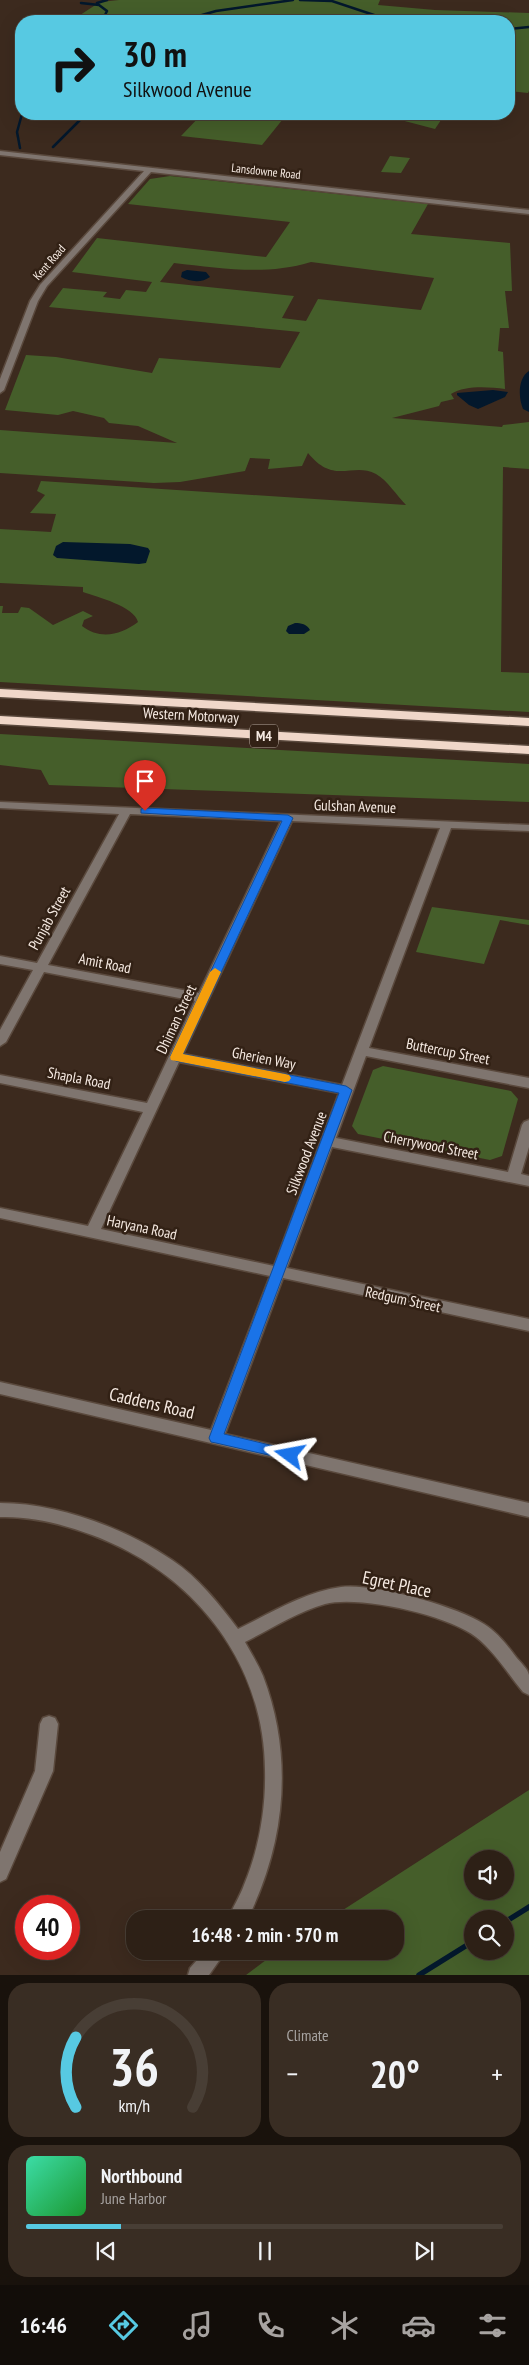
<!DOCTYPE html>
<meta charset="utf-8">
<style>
:root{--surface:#2d2016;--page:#392d23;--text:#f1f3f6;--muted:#a7a3a1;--line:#483e35;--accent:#57c9e2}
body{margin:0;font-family:"PT Sans Narrow",sans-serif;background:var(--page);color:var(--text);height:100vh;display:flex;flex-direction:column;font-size:19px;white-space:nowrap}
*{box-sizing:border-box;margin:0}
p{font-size:16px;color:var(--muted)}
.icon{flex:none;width:28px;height:28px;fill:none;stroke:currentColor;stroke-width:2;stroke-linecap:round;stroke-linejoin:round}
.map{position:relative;height:1975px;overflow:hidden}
.panel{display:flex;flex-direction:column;gap:8px;padding:8px;background:#19120c;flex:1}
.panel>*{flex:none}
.banner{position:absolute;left:15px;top:15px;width:500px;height:105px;border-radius:20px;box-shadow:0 5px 20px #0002,0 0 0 1px var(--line);background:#57c9e2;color:#111;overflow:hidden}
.controls{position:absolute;left:464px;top:1850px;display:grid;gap:10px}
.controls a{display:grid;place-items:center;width:50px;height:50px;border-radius:50%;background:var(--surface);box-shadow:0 5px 20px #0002,0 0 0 1px var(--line);font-size:25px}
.speed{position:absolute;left:15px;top:1895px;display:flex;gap:10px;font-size:25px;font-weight:700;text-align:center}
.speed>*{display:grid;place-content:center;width:65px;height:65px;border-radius:50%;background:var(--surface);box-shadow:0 5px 20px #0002,0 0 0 1px var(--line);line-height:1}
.speed .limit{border:8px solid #d22;background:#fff;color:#111}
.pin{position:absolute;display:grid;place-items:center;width:42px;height:42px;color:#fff;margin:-51px -21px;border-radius:50% 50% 50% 0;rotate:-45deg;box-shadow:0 0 5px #0007}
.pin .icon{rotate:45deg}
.me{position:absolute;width:55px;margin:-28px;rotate:283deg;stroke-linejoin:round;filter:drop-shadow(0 0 4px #0008)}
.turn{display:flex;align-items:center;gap:18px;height:105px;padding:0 25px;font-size:22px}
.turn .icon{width:65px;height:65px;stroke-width:2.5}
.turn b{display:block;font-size:35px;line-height:42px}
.big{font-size:38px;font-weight:800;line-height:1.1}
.panel .card{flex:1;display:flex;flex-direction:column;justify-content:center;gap:8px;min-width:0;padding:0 18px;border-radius:20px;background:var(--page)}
.panel .dial{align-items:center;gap:0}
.dial svg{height:130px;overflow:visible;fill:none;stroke:var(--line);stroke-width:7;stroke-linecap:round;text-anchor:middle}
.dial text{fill:var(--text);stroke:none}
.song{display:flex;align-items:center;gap:15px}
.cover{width:60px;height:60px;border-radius:8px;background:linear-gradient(135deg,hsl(160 70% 55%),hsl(130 70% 35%))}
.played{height:5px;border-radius:2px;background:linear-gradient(90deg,var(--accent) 20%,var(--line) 20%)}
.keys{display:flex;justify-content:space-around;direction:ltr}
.heat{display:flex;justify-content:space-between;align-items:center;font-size:28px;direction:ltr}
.panel .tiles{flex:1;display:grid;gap:8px;grid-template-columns:1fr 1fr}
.card:last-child{grid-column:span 2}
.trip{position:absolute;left:126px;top:1910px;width:278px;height:50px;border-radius:20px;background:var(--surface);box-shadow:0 5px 20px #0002,0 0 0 1px var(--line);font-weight:800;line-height:50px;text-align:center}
.menu{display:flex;height:80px;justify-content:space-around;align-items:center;background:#120d09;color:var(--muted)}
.menu .icon{width:35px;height:35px}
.menu .selected{color:var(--accent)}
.menu b{font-size:22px;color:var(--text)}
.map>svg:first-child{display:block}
</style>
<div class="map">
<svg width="529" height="1975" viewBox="0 0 529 1975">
<rect width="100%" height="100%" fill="#3c2a1e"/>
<path fill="#455e2a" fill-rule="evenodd" d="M119,0H380L378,5L435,10L529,13V91L528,93L509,91V21H71L100,2Z
M202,114H287L262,145L181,136Z
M378,114H445L435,129Z
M390,156L410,158L401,173L381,172Z
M170,176L428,204L411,234L510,243L512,291H505L509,328H500L498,351L503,352L505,389C489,387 465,385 451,394L454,399L441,402L439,406L392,418L502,427L503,425L529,422V469L503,467L501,672L529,673V712L0,682V606H3L2,613H18L21,607L29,608L53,625L83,611L93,616L84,620L82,626C100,640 121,635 138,622C134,606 97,597 83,592V587L0,583V529L51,532L56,514L30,513L45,495L37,491L41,481L406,505C397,496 387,480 376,474C352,461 335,486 308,453L302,466L268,469L270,459L250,458L245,471L180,482L154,483L0,473V430L177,443L138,426L109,423L104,418L73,411L58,415L5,410L26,355L56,357L152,373L159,358L280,368L300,332L49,307L63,288L107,292L103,297L120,299L126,290L146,292L152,282L72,272L97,238L266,257L290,222L128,204L150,179ZM311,262L434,278L421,310L318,299L306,321L282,318L294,296L160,282L174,263C220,268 266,276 311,262Z
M0,734L529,764V802L49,785L41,770L0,765Z
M432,907L529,920V925L500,920L484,964L416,952Z
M383,1066L511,1091L518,1099L502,1156L490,1160L358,1134L352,1126L373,1070Z
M529,1790V1975H246L278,1951H395V1919H329ZM472,1859H505V1891H472ZM472,1919H505V1951H472Z"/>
<path fill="#03182c" d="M187,270L206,272L210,277C202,283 190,282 181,277L182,272Z
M529,371V412L523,409C518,397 518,378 529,371Z
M493,390L508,392L505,397L478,409L469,405L457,395V393Z
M63,542L130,544L148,548L150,551L146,563L139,564L57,558L53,555L56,546Z
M295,623C301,623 307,624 310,630L304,634H289L286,631L288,626Z"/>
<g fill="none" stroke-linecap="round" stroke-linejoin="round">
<path stroke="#03182c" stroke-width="2.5" d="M300,0L332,1L392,21
M81,3L99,5L107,11L105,15L107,18L134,21
M97,3L107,0
M90,21L107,18
M201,21L202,15L216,11L293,0
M509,29L529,27
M53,147L86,114
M20,148L17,132L22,114"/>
<path stroke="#03182c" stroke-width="5.5" d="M505,1922L529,1907
M419,1975L472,1942"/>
<defs>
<path id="minor" d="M0,151L529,210V214L151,172L47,286L38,301L4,390L0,393V379L30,301L40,285L144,171L0,155Z
M0,802L529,825V831L451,828L369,1048L529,1078V1088L366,1056L336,1138L508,1172L522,1125L524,1122L529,1120V1147L521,1174L529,1176V1186L332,1147L287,1268L529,1319V1331L283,1278L225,1434L529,1503V1517L0,1394V1382L211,1430L270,1276L0,1218V1208L88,1226L143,1112L0,1083V1075L147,1103L195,1001L44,972L6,1042L0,1046V1030L33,970L0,964V956L37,963L119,814L0,808ZM130,814L281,821L199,993L48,965ZM292,821L440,828L342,1085L183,1054ZM179,1062L339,1093L274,1266L101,1229Z
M0,1503C57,1503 125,1528 172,1560C199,1578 219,1604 238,1629C271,1613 304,1592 341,1587C374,1583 455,1606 484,1624C497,1632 507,1645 516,1657C520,1662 528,1669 529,1675C529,1681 529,1689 529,1695L523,1692C508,1674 495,1652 476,1637C448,1615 359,1595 325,1604C297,1612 271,1629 245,1642C251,1653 258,1664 263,1676C293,1755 286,1838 250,1914L247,1919H228C233,1907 240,1896 244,1885C259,1849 266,1808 265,1770C264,1660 192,1572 92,1535C62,1524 32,1516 0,1517Z
M49,1716L55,1718L58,1724L53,1771L6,1879L0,1882V1852L35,1771L40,1724L43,1718Z
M205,1951H226L209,1975H188L190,1968Z"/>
<path id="highway" d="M0,689L529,718V726L0,697Z
M0,716L529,746V754L0,724Z"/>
</defs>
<use href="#minor" stroke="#5a493d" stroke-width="3"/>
<use href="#highway" stroke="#5a493d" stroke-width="3"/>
<use href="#minor" fill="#7f756f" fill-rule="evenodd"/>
<use href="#highway" fill="#f0d7c9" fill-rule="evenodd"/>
</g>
<path fill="#1a73e8" stroke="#114b97" d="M145,808L288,815L293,818L183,1054L346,1086L352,1090L224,1434L295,1451L297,1455L295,1459L290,1460L216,1443L211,1442L209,1438L339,1093L176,1061L170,1057L282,821L141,813V809Z"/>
<path fill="#f59e0b" d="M215,968L221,972L183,1054L285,1074L289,1075L291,1078L289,1081L285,1082L171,1060L170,1057L210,972Z"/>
<g text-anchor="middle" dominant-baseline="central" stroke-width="5" stroke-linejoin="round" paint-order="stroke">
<g font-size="12" fill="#f6eae2" stroke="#322115">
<text transform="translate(266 171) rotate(6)">Lansdowne Road</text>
<text transform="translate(49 262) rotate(-49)">Kent Road</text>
</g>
<rect fill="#322115" stroke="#bbaea4" stroke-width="1" x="250" y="724.5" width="28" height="23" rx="4"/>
<g font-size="14" font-weight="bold" fill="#f6eae2">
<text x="264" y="736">M4</text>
</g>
<g font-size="15" fill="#f6eae2" stroke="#322115">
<text transform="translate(191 715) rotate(3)">Western Motorway</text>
<text transform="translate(355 806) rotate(2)">Gulshan Avenue</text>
<text transform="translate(49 918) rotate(-61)">Punjab Street</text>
<text transform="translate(105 963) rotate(11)">Amit Road</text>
<text transform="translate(176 1019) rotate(-65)">Dhiman Street</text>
<text transform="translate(448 1051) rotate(11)">Buttercup Street</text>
<text transform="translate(264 1058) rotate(11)">Gherien Way</text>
<text transform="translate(79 1078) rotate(11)">Shapla Road</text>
<text transform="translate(431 1145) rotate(11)">Cherrywood Street</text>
<text transform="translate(306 1153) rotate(-69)">Silkwood Avenue</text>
<text transform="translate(142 1227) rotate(12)">Haryana Road</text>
<text transform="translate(403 1299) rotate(12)">Redgum Street</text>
</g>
<g font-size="18" fill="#f6eae2" stroke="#322115">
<text transform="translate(152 1403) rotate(13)">Caddens Road</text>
<text transform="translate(397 1584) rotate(12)">Egret Place</text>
</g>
</g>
</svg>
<div class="controls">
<a><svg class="icon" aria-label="sound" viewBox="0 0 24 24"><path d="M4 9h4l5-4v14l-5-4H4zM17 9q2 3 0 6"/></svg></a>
<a><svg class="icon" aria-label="search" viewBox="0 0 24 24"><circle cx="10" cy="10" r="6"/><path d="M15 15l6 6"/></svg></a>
</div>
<div class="speed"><div class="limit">40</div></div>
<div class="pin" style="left:145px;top:811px;background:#d93025"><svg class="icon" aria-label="arrive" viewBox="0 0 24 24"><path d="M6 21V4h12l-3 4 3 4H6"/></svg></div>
<svg class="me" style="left:290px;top:1455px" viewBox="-20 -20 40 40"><path d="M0-17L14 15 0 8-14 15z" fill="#1a73e8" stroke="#fff" stroke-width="4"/></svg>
<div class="trip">16:48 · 2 min · 570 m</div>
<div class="banner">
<div class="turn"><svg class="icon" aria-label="right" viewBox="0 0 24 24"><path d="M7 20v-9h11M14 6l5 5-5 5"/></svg><div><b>30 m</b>Silkwood Avenue</div></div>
</div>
</div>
<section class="panel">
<div class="tiles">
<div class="card dial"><svg viewBox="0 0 100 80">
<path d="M14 69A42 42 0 1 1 86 69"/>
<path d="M14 69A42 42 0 0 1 14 26" stroke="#57c9e2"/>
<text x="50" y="56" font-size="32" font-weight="700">36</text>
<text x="50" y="72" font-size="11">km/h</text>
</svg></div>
<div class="card"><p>Climate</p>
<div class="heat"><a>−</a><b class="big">20°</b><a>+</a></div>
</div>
<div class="card">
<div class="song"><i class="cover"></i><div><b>Northbound</b><p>June Harbor</p></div></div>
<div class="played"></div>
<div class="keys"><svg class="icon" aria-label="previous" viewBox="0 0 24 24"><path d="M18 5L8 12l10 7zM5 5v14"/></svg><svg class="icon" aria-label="pause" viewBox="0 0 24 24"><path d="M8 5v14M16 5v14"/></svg><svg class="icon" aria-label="next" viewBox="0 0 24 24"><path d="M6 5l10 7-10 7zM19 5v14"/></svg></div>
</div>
</div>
</section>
<nav class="menu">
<b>16:46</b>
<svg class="icon selected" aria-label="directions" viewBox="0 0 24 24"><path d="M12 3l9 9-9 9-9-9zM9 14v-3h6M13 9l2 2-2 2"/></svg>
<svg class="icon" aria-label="music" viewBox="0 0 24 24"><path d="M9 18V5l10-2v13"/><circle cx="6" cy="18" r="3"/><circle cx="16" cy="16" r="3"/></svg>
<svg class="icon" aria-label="phone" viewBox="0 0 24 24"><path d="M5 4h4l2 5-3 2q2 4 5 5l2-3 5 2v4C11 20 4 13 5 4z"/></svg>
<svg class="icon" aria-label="climate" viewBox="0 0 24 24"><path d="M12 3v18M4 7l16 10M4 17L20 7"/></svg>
<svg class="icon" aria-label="car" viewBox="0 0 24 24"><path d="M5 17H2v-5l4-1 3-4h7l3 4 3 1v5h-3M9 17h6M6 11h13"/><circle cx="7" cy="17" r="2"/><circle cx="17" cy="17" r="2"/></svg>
<svg class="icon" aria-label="filters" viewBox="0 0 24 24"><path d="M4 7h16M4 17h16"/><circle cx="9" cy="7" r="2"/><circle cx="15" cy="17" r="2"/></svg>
</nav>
